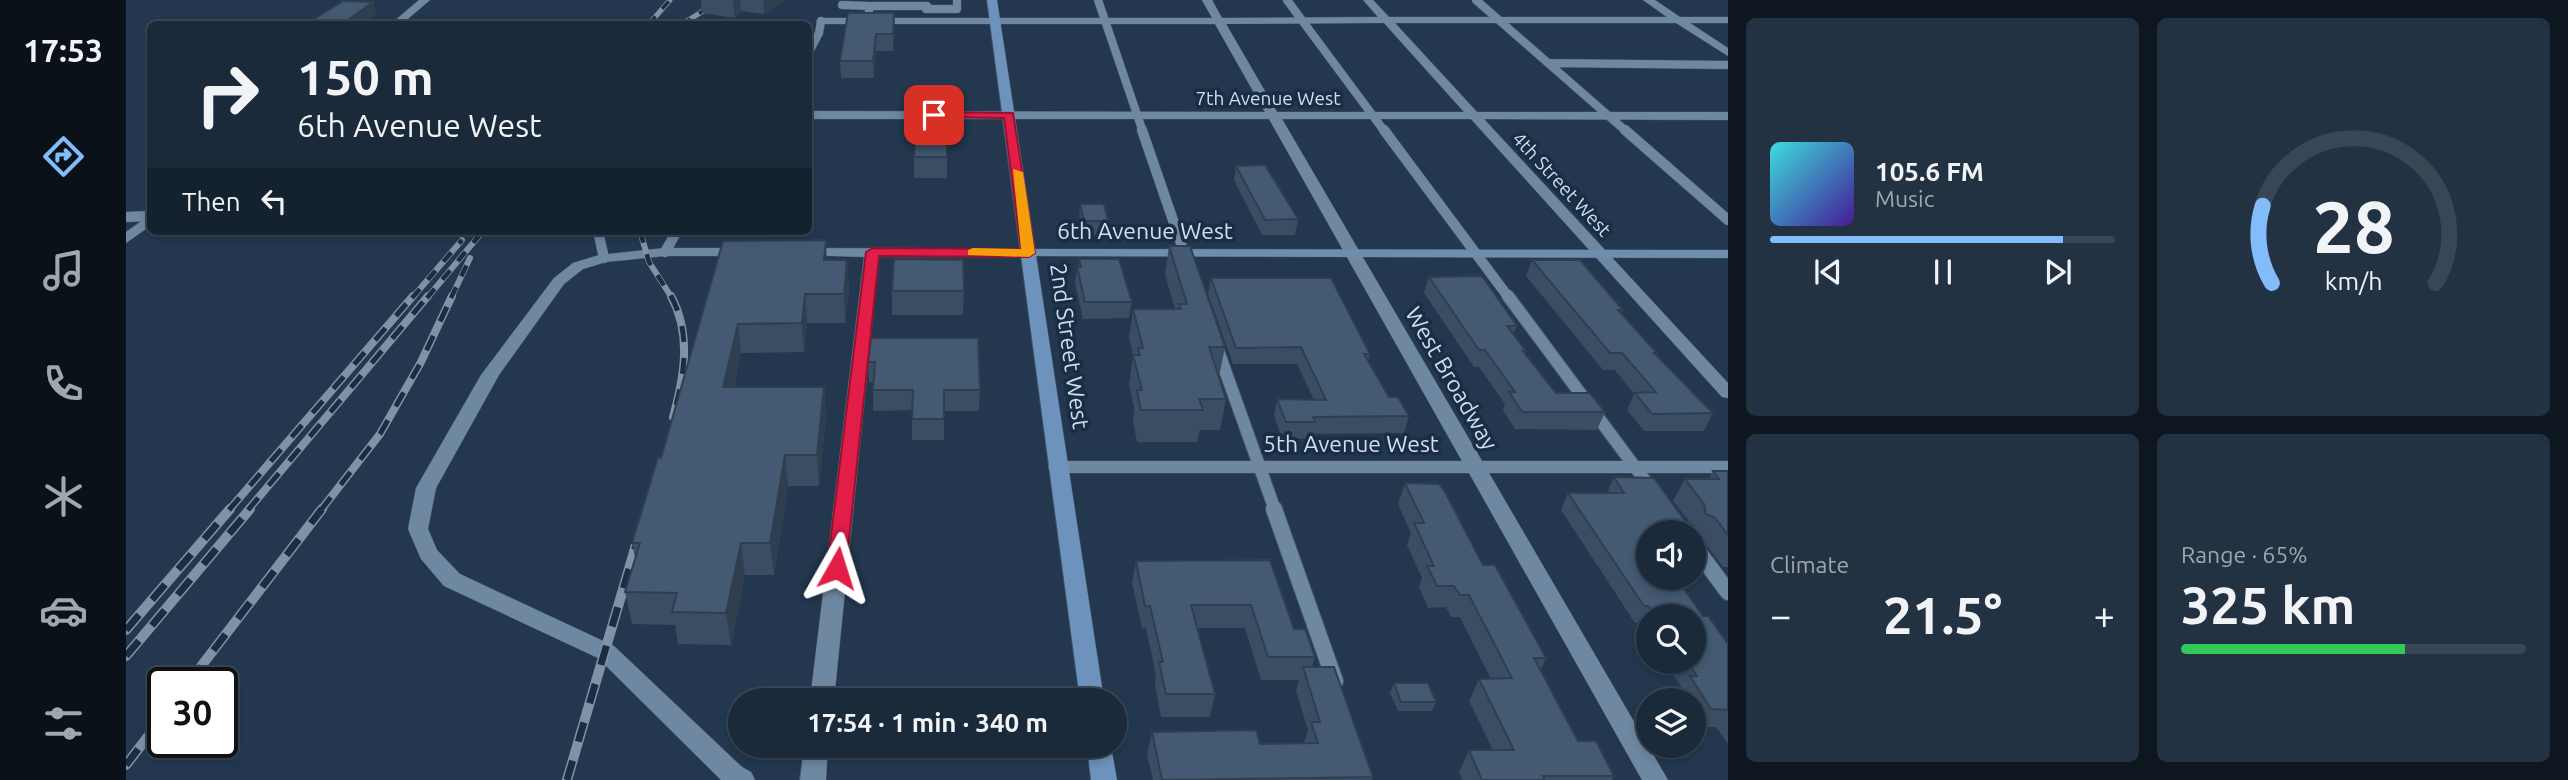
<!DOCTYPE html>
<meta charset="utf-8">
<style>
:root{--surface:#1a2a3b;--page:#233242;--text:#f1f3f6;--muted:#9fa7af;--line:#384655;--accent:#82bcfa}
body{margin:0;font-family:Ubuntu,sans-serif;background:var(--page);color:var(--text);height:100vh;display:flex;flex-direction:column;font-size:26px;white-space:nowrap}
*{box-sizing:border-box;margin:0}
p{font-size:23px;color:var(--muted)}
.icon{flex:none;width:38px;height:38px;fill:none;stroke:currentColor;stroke-width:2;stroke-linecap:round;stroke-linejoin:round}
.map{position:relative;flex:1;overflow:hidden}
.sheet{display:flex;flex-direction:column;gap:18px;padding:18px;background:#0e1720;width:840px}
.sheet>*{flex:none}
.guide{position:absolute;left:21px;top:21px;width:665px;height:214px;border-radius:10px;box-shadow:0 4px 10px #0003,0 0 0 2px var(--line);background:#1a2a3b;color:var(--text);overflow:hidden}
.tools{position:absolute;left:1510px;top:520px;display:grid;gap:14px}
.tools a{display:grid;place-items:center;width:70px;height:70px;border-radius:50%;background:var(--surface);box-shadow:0 4px 10px #0003,0 0 0 2px var(--line);font-size:35px}
.speed{position:absolute;left:21px;top:667px;display:flex;gap:14px;font-size:35px;font-weight:700;text-align:center}
.speed>*{display:grid;place-content:center;width:91px;height:91px;border-radius:50%;background:var(--surface);box-shadow:0 4px 10px #0003,0 0 0 2px var(--line);line-height:1}
.speed .limit{border:4px solid #111;border-radius:10px;background:#fff;color:#111}
.pin{position:absolute;display:grid;place-items:center;width:60px;height:60px;color:#fff;margin:-30px;border-radius:14px;box-shadow:0 4px 10px #0006}
.me{position:absolute;width:77px;margin:-38px;rotate:6deg;stroke-linejoin:round;filter:drop-shadow(0 0 5px #0008)}
.turn{display:flex;align-items:center;gap:24px;height:147px;padding:0 35px;font-size:32px}
.turn .icon{width:91px;height:91px;stroke-width:2.5}
.turn b{display:block;font-size:49px;line-height:60px}
.then{display:flex;align-items:center;height:66px;padding:0 35px;background:#0003;gap:14px;font-size:26px}
.big{font-size:52px;font-weight:700;line-height:1.1}
.sheet .widget{flex:1;display:flex;flex-direction:column;justify-content:center;gap:10px;min-width:0;padding:0 24px;border-radius:10px;background:var(--page)}
.sheet .dial{align-items:center;gap:0}
.dial svg{height:182px;overflow:visible;fill:none;stroke:var(--line);stroke-width:7;stroke-linecap:round;text-anchor:middle}
.dial text{fill:var(--text);stroke:none}
.song{display:flex;align-items:center;gap:21px}
.cover{width:84px;height:84px;border-radius:10px;background:linear-gradient(135deg,hsl(180 70% 55%),hsl(260 70% 35%))}
.played{height:7px;border-radius:4px;background:linear-gradient(90deg,var(--accent) 85%,var(--line) 85%)}
.keys{display:flex;justify-content:space-around;direction:ltr}
.heat{display:flex;justify-content:space-between;align-items:center;font-size:38px;direction:ltr}
.charge{height:10px;border-radius:5px;background:linear-gradient(90deg,#34c759 65%,var(--line) 0)}
.sheet .tiles{flex:1;display:grid;gap:18px;grid-template-columns:repeat(2,1fr)}
.trip{position:absolute;left:602px;top:688px;width:399px;height:70px;border-radius:35px;background:var(--surface);box-shadow:0 4px 10px #0003,0 0 0 2px var(--line);font-weight:700;line-height:70px;text-align:center}
main{display:flex;flex:1;min-height:0}
.dock{display:flex;flex-direction:column;width:126px;justify-content:space-around;align-items:center;background:#0a1118;color:var(--muted)}
.dock .icon{width:49px;height:49px}
.dock .current{color:var(--accent)}
.dock b{font-size:32px;color:var(--text)}
.map>svg:first-child{display:block}
</style>
<main>
<nav class="dock">
<b>17:53</b>
<svg class="icon current" aria-label="directions" viewBox="0 0 24 24"><path d="M12 3l9 9-9 9-9-9zM9 14v-3h6M13 9l2 2-2 2"/></svg>
<svg class="icon" aria-label="music" viewBox="0 0 24 24"><path d="M9 18V5l10-2v13"/><circle cx="6" cy="18" r="3"/><circle cx="16" cy="16" r="3"/></svg>
<svg class="icon" aria-label="phone" viewBox="0 0 24 24"><path d="M5 4h4l2 5-3 2q2 4 5 5l2-3 5 2v4C11 20 4 13 5 4z"/></svg>
<svg class="icon" aria-label="climate" viewBox="0 0 24 24"><path d="M12 3v18M4 7l16 10M4 17L20 7"/></svg>
<svg class="icon" aria-label="car" viewBox="0 0 24 24"><path d="M5 17H2v-5l4-1 3-4h7l3 4 3 1v5h-3M9 17h6M6 11h13"/><circle cx="7" cy="17" r="2"/><circle cx="17" cy="17" r="2"/></svg>
<svg class="icon" aria-label="filters" viewBox="0 0 24 24"><path d="M4 7h16M4 17h16"/><circle cx="9" cy="7" r="2"/><circle cx="15" cy="17" r="2"/></svg>
</nav>
<div class="map">
<svg width="1602" height="780" viewBox="0 0 1602 780">
<rect width="100%" height="100%" fill="#23384f"/>
<g fill="none" stroke-linecap="round" stroke-linejoin="round">
<defs>
<path id="lane-far3" d="M972,0L1017,132
M1161,0L1259,132
M1350,0L1501,132
M716,5L744,6
M800,9H831V0
M741,21L744,6H801
M682,54L693,33L695,21
M1422,63L1602,65"/>
<path id="lane-far2" d="M1016,130L1061,261
M1258,130L1383,298
M1499,130L1602,220
M0,217L24,216
M472,231L478,258
M539,252L551,231"/>
<path id="lane-far1" d="M1382,296L1526,490
M1090,345L1149,510"/>
<path id="lane" d="M1148,509L1209,681
M1568,546L1602,592"/>
<path id="street" d="M293,0H304L276,24H265Z
M1076,0H1086L1096,18L1252,17L1237,0H1247L1263,17H1541L1517,0H1529L1554,17H1602V23H1564L1602,48V56L1550,23H1269L1351,112H1602V120L1358,119L1602,383V398L1596,397L1345,119H1156L1356,461H1602V473H1363L1542,780H1516L1343,473H932L925,471L922,467L925,463L932,461H1336L1143,119H682V111L1139,112L1089,24H695L690,21L695,18H1086ZM1258,23L1338,112H1151L1100,24Z
M24,215V226L0,243V232Z
M539,248H616L623,252L616,256H539L480,262L457,269L438,284L373,375L310,488L302,529L311,550L334,574L488,646L616,767L625,772L629,780H595L472,658L318,586L295,559L282,529L290,488L355,375L428,278L447,263L473,255Z
M679,248L903,249L910,253L903,257H753L708,700H684L738,257L674,255L672,252L674,249Z
M678,746H702L700,780H674Z"/>
<path id="secondary" d="M903,249L1602,250V258L898,256L896,253L898,250Z"/>
<path id="primary" d="M861,0H871L978,700H954Z
M961,746H985L991,780H965Z"/>
</defs>
<use href="#lane-far3" stroke="#425468" stroke-width="9"/>
<use href="#lane-far2" stroke="#425468" stroke-width="11"/>
<use href="#lane-far1" stroke="#425468" stroke-width="14"/>
<use href="#lane" stroke="#425468" stroke-width="18"/>
<use href="#street" stroke="#425468" stroke-width="1"/>
<use href="#secondary" stroke="#425468" stroke-width="1"/>
<use href="#primary" stroke="#425468" stroke-width="1"/>
<use href="#lane-far3" stroke="#6f88a2" stroke-width="8"/>
<use href="#lane-far2" stroke="#6f88a2" stroke-width="10"/>
<use href="#lane-far1" stroke="#6f88a2" stroke-width="12"/>
<use href="#lane" stroke="#6f88a2" stroke-width="16"/>
<use href="#street" fill="#6f88a2" fill-rule="evenodd"/>
<use href="#secondary" fill="#6e8eaf" fill-rule="evenodd"/>
<use href="#primary" fill="#6d93bc" fill-rule="evenodd"/>
<defs>
<path id="rail-far3" d="M523,24L544,0
M556,24L595,0"/>
<path id="rail-far2" d="M514,231L523,262L546,298
M286,298L336,240
M301,298L357,231
M325,298L344,258"/>
<path id="rail-far1" d="M545,296C566,335 558,377 547,417
M103,510L287,296
M122,510L302,296
M195,510L254,434L295,362L326,296"/>
<path id="rail" d="M0,630L104,509
M0,656L124,509
M63,682L196,509
M0,765L37,717
M441,780L513,535"/>
</defs>
<use href="#rail-far3" stroke="#8292a5" stroke-width="5"/>
<use href="#rail-far2" stroke="#8292a5" stroke-width="6"/>
<use href="#rail-far1" stroke="#8292a5" stroke-width="8"/>
<use href="#rail" stroke="#8292a5" stroke-width="10"/>
<use href="#rail-far3" stroke="#192e44" stroke-width="3.5" stroke-dasharray="10" stroke-linecap="butt"/>
<use href="#rail-far2" stroke="#192e44" stroke-width="4.5" stroke-dasharray="12" stroke-linecap="butt"/>
<use href="#rail-far1" stroke="#192e44" stroke-width="5" stroke-dasharray="16" stroke-linecap="butt"/>
<use href="#rail" stroke="#192e44" stroke-width="7" stroke-dasharray="20" stroke-linecap="butt"/>
</g>
<path fill="#3a4d62" d="M575,0H660L638,14L615,11L609,18L576,13Z
M768,13L767,51H750L748,78H715L714,61Z
M821,107V178H788V157Z
M1110,166L1172,219L1169,235H1136L1108,180Z
M954,204L982,221L980,237L957,236L953,219Z
M597,241L701,260H721L723,288L719,323H681L678,352L615,353L608,387H698L700,417L693,486H662L648,575H619L605,645L552,644L549,625L506,624L499,592L509,558L506,543L535,458Z
M1043,246L1099,347L1093,377L1100,399L1094,430H1074L1071,442H1011L1007,421L1008,408L1003,385L1007,355L1003,338L1007,309H1049L1039,275Z
M953,259L1006,302L1003,318L957,319L949,283L951,267H952Z
M1406,260L1497,310L1495,314L1531,353L1530,355L1587,413L1578,431H1518L1501,410L1508,394L1489,370H1477L1400,276Z
M1303,277L1391,326L1387,334L1400,351L1399,354L1430,393L1479,412L1471,430L1389,429L1377,410L1379,404L1353,367H1348L1298,293Z
M1085,278L1244,354L1242,361L1263,397L1283,416L1278,433L1186,434L1185,439L1156,438L1148,416L1151,399L1188,400L1171,364H1107L1082,294Z
M766,291H838L837,315H766Z
M745,338L854,390L853,411H818V440H786V410L747,411V383L743,382L742,362Z
M1587,471H1602V567H1597L1576,540L1572,538L1575,542L1568,555V532H1522V578L1577,616L1602,644V744L1590,727H1574L1568,718V700H1557L1553,694L1556,688L1538,662H1568V616H1522V638L1513,623H1509L1435,510L1442,493H1481L1488,477L1565,524L1547,501L1559,479H1583Z
M1279,483L1357,565L1420,658L1415,670L1452,741L1488,776L1486,780H1336L1333,772L1343,750H1367L1343,701L1353,679H1365L1334,617H1325L1320,607L1302,608L1293,587L1296,578L1281,545L1285,533L1272,504Z
M1144,560L1168,629L1189,657L1186,667L1247,777L1246,780H1027L1021,755L1026,732L1134,744L1178,743L1182,730L1170,691L1173,680H1135L1119,628H1071L1089,694L1084,717H1035L1029,685L1030,676L1020,628H1016L1006,583L1010,561Z
M1268,683L1310,702L1306,711H1272L1264,693Z"/>
<path fill="#2f3f50" d="M607,0H614L615,11L609,18Z
M637,0H660L638,14Z
M247,2L251,13L235,24H216Z
M768,13L769,29L767,51V34Z
M750,34V51L748,78L747,61Z
M700,240L701,268L698,260Z
M721,260L723,288L719,323L718,294Z
M679,294L681,323L678,352L676,323Z
M612,324L615,353L601,417L597,387Z
M698,387L700,417L693,486L691,455Z
M659,455L662,486L648,575L644,543Z
M615,543L619,575L605,645L600,613Z"/>
<path fill="#435a72" stroke="#2f3f50" stroke-width="2" d="M217,1L247,2L216,24H180Z
M722,13H768L767,34H750L747,61H714Z
M791,107H821V157H788Z
M1139,165L1172,219L1139,220L1110,166Z
M954,204H978L982,221H958Z
M700,240L698,260H721L718,294H679L676,323L612,324L597,387H698L691,455H659L644,543H615L600,613L546,612L551,593L499,592L514,543H506L532,457L535,458L597,241Z
M1043,246H1064L1099,347H1083L1100,399H1073L1077,410H1015L1011,390H1016L1007,355H1014L1012,348H1017L1007,309H1055L1053,304H1061Z
M768,259L837,260L838,291H766Z
M953,259H993L1006,302H959L951,267H955Z
M1406,260H1454L1497,310H1492L1531,353H1528L1587,413L1526,414L1509,393L1530,392L1496,353H1484Z
M1356,276L1391,326H1381L1400,351H1397L1430,393H1464L1479,412H1396L1383,392H1389L1359,350H1353L1303,277Z
M1085,278H1205L1244,354H1238L1263,397H1272L1283,416L1187,417L1189,422H1160L1151,399L1200,400L1175,347L1110,348Z
M745,338H852L854,390H818V419H786L787,390H747L749,362H742Z
M1587,471H1602V535L1589,518L1580,514L1578,504L1559,479H1593Z
M1488,477L1528,478L1559,521L1568,525L1567,531L1575,542L1568,543V532H1522V578H1550L1577,616H1582L1602,644V710L1585,709L1564,676H1571L1561,662H1568V616H1530L1522,606H1518L1442,493H1498Z
M1279,483L1313,484L1318,490L1357,565H1369L1420,658H1408L1452,741H1470L1488,776H1417L1419,780H1356L1343,750H1388L1353,679L1386,678L1343,595H1334L1328,586H1311L1301,566H1308L1288,523H1298Z
M1144,560L1168,629H1179L1189,657H1142L1125,605H1065L1089,694H1040L1033,662H1037L1024,606H1019L1010,561Z
M1177,667H1208L1247,777L1036,780L1026,732L1130,730L1134,744L1192,743L1185,722H1194Z
M1268,683H1302L1310,702H1275Z"/>
<path fill="#e11d48" stroke="#92132f" stroke-width="2" d="M808,112L887,113L909,253L903,257L753,256L720,568L717,573H704L701,568L740,252L747,248L895,249L878,118L804,117V113Z"/>
<path fill="#f59e0b" d="M887,169L897,172L909,253L903,257L842,255V250L847,248L895,249Z"/>
<g text-anchor="middle" dominant-baseline="central" stroke-width="7" stroke-linejoin="round" paint-order="stroke">
<g font-size="19" fill="#d1deed" stroke="#192e44">
<text x="1142" y="98">7th Avenue West</text>
<text transform="translate(1436 184) rotate(47)">4th Street West</text>
</g>
<g font-size="23" fill="#d1deed" stroke="#192e44">
<text x="1019" y="230">6th Avenue West</text>
<text transform="translate(944 346) rotate(82)">2nd Street West</text>
<text transform="translate(1326 378) rotate(60)">West Broadway</text>
<text x="1225" y="443">5th Avenue West</text>
</g>
</g>
</svg>
<div class="tools">
<a><svg class="icon" aria-label="sound" viewBox="0 0 24 24"><path d="M4 9h4l5-4v14l-5-4H4zM17 9q2 3 0 6"/></svg></a>
<a><svg class="icon" aria-label="search" viewBox="0 0 24 24"><circle cx="10" cy="10" r="6"/><path d="M15 15l6 6"/></svg></a>
<a><svg class="icon" aria-label="layers" viewBox="0 0 24 24"><path d="M12 4l9 5-9 5-9-5zM3 14l9 5 9-5"/></svg></a>
</div>
<div class="speed"><div class="limit">30</div></div>
<div class="pin" style="left:808px;top:115px;background:#d93025"><svg class="icon" aria-label="arrive" viewBox="0 0 24 24"><path d="M6 21V4h12l-3 4 3 4H6"/></svg></div>
<svg class="me" style="left:711px;top:568px" viewBox="-20 -20 40 40"><path d="M0-17L14 15 0 8-14 15z" fill="#e11d48" stroke="#fff" stroke-width="4"/></svg>
<div class="trip">17:54 · 1 min · 340 m</div>
<div class="guide">
<div class="turn"><svg class="icon" aria-label="right" viewBox="0 0 24 24"><path d="M7 20v-9h11M14 6l5 5-5 5"/></svg><div><b>150 m</b>6th Avenue West</div></div>
<div class="then">Then<svg class="icon" aria-label="left" viewBox="0 0 24 24"><path d="M17 20v-9H6M10 6l-5 5 5 5"/></svg></div>
</div>
</div>
<section class="sheet">
<div class="tiles">
<div class="widget">
<div class="song"><i class="cover"></i><div><b>105.6 FM</b><p>Music</p></div></div>
<div class="played"></div>
<div class="keys"><svg class="icon" aria-label="previous" viewBox="0 0 24 24"><path d="M18 5L8 12l10 7zM5 5v14"/></svg><svg class="icon" aria-label="pause" viewBox="0 0 24 24"><path d="M8 5v14M16 5v14"/></svg><svg class="icon" aria-label="next" viewBox="0 0 24 24"><path d="M6 5l10 7-10 7zM19 5v14"/></svg></div>
</div>
<div class="widget dial"><svg viewBox="0 0 100 80">
<path d="M14 69A42 42 0 1 1 86 69"/>
<path d="M14 69A42 42 0 0 1 10 35" stroke="#82bcfa"/>
<text x="50" y="56" font-size="32" font-weight="700">28</text>
<text x="50" y="72" font-size="11">km/h</text>
</svg></div>
<div class="widget"><p>Climate</p>
<div class="heat"><a>−</a><b class="big">21.5°</b><a>+</a></div>
</div>
<div class="widget"><p>Range · 65%</p><b class="big">325 km</b><div class="charge"></div></div>
</div>
</section>
</main>
